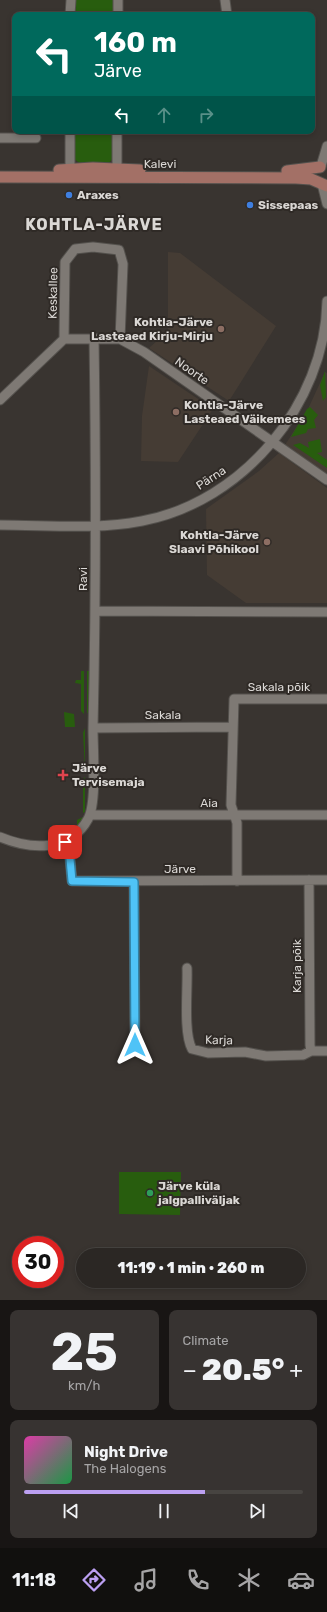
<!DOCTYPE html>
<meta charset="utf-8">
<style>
:root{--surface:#2b2724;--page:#373331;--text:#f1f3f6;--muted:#a6a5a6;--line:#474441;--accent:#bca0f2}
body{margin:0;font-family:Rubik,sans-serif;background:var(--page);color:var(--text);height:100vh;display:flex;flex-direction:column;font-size:15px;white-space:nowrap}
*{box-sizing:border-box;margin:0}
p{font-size:13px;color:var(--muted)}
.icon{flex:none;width:22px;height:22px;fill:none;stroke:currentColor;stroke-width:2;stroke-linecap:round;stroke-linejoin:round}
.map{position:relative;height:1300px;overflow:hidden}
.side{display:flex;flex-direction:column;gap:10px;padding:10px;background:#181514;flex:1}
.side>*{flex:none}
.guide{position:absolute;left:12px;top:12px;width:303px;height:122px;border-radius:8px;box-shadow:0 2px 6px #0003,0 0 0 1px var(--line);background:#00695c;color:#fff;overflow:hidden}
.speed{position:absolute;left:12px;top:1236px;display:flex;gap:8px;font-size:20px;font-weight:700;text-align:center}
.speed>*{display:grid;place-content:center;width:52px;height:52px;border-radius:50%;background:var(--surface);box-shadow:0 2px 6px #0003,0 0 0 1px var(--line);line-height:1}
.speed .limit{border:6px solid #d22;background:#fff;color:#111}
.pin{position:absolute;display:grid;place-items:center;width:34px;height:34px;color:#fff;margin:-17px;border-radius:8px;box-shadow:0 2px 6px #0006}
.me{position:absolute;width:44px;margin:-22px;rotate:0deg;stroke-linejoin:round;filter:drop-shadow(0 0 3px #0008)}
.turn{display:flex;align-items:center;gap:14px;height:84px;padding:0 16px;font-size:18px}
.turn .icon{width:52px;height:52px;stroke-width:2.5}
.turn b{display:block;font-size:28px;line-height:34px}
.lanes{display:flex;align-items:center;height:38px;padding:0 16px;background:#0003;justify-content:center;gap:20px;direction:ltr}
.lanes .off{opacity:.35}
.big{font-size:30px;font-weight:800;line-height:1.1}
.side .card{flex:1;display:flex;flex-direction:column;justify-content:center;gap:6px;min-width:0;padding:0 14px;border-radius:8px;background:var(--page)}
.side .dial{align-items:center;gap:0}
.dial b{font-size:52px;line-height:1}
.song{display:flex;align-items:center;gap:12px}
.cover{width:48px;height:48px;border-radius:6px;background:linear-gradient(135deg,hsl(320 70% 55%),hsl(140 70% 35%))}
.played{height:4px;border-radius:2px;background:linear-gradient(90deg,var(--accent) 65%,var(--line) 65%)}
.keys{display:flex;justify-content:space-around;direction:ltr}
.heat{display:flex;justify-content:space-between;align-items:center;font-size:22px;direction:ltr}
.side .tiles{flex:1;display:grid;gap:10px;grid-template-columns:1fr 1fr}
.card:last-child{grid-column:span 2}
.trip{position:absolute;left:76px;top:1248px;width:230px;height:40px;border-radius:20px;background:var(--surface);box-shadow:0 2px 6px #0003,0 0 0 1px var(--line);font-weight:800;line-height:40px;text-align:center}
.tabs{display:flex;height:64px;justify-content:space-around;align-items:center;background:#11100e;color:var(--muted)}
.tabs .icon{width:28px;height:28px}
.tabs .current{color:var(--accent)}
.tabs b{font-size:18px;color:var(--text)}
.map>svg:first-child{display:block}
</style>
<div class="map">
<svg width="327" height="1300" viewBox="0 0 327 1300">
<rect width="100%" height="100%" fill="#393430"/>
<path fill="#453c34" d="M168,252L180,253L276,326L229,401L149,348L168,331Z
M149,366L213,409L178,462L141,461L142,416Z
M325,372L327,373V474L285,445L308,409Z
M279,453L327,488V603H246L207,575L206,509L259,471Z"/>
<path fill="#285d0e" d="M75,0H114V15H75Z
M74,131H114V157L109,163L81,164L74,159Z
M325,371L326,397L323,401L320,385Z
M310,407L318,415L314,420L316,428L308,429L306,433L291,437L307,409Z
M320,439L322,452L317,453L327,460V468L293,445L300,443L309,448L308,442Z
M81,671H84V714L81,711V684L75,683L76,680H81Z
M87,671H90L89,710L87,714Z
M64,712L74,714L75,727H65Z
M85,728V770L83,733Z
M85,777V812L83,813V779Z
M85,816L77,827L59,840L52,839L53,833L59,830L61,834L77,826V820Z
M119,1172H181L180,1215L119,1214Z"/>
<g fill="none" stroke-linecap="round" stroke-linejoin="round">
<defs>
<path id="minor" d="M225,0L227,15
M70,15L71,0
M118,15V0
M70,131V176
M0,138H36
M321,166L327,146
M112,174L117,169V131
M322,184L327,204
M64,339H120L144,352L327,480
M64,339L65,262L75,249L93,247L119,250L123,264L120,339
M0,400L64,339
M0,525C47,525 96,530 142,521C243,502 325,404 327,301
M95,611L327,612
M93,728L232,727
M90,815H327
M0,837C31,850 70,852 88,819C97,803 93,749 93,729C96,598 96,468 94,338
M65,842L70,859L72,881L327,880
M309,880L310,1045L311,1051
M237,881V823L231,805L234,699H327
M134,882L135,1045
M187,968C188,987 183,1033 192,1049L208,1053L245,1052L266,1056L303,1055L311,1051H327"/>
<path id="major" d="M59,170L93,168L140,170
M287,171L320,167
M0,177L296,178L311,179L327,186"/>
</defs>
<use href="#minor" stroke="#54514d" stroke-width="11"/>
<use href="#major" stroke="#54514d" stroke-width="13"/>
<use href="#minor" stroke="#7e7974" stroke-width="9"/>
<use href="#major" stroke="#a37066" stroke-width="11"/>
</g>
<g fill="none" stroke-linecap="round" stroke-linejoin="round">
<defs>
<path id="route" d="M65,842L70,859L72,881L134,882L135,1045"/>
</defs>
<use href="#route" stroke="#337fa1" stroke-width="10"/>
<use href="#route" stroke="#4fc3f7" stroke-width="7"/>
</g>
<g fill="#3f7fe0" stroke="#2f2a26" stroke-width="1.5">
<circle cx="69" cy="195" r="4"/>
<circle cx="250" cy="205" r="4"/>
</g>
<g fill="#8d6e63" stroke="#2f2a26" stroke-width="1.5">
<circle cx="221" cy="329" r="4"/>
<circle cx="176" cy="412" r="4"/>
<circle cx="267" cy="542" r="4"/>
</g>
<path fill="#e0444e" stroke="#2f2a26" stroke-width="1.5" d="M61 769h4v4h4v4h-4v4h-4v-4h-4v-4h4z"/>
<circle fill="#2e9e5b" stroke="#2f2a26" stroke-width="1.5" cx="150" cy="1193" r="4"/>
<g text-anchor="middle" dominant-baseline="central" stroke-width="4" stroke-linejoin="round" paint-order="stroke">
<g font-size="12" fill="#dbd8d5" stroke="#2f2a26">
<text x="160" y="164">Kalevi</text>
<text transform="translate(53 293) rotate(-89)">Keskallee</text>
<text transform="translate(192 371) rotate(35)">Noorte</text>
<text transform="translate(211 478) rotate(-33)">Pärna</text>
<text transform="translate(83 579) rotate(-90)">Ravi</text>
<text x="279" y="687">Sakala põik</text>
<text x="163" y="715">Sakala</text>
<text x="209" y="803">Aia</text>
<text x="180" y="869">Järve</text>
<text transform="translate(297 966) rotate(-90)">Karja põik</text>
<text transform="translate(219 1040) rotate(1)">Karja</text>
</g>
<g font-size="12" font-weight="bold" fill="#dbd8d5" stroke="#2f2a26" text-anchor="start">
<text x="77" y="195">Araxes</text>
<text x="258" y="205">Sissepaas</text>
<text x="213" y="322" text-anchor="end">Kohtla-Järve<tspan x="213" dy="14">Lasteaed Kirju-Mirju</tspan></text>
<text x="184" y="405">Kohtla-Järve<tspan x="184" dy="14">Lasteaed Väikemees</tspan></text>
<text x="259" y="535" text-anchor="end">Kohtla-Järve<tspan x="259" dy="14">Slaavi Põhikool</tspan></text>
<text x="72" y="768">Järve<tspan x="72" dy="14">Tervisemaja</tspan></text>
<text x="158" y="1186">Järve küla<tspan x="158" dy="14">jalgpalliväljak</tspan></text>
</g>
<g font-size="16" font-weight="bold" letter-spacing="1" fill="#dbd8d5" stroke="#2f2a26">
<text x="94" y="224">KOHTLA-JÄRVE</text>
</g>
</g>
</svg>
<div class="speed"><div class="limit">30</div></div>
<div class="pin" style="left:65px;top:842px;background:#d93025"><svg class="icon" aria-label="arrive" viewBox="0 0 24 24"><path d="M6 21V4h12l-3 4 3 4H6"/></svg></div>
<svg class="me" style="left:135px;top:1045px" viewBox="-20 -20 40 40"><path d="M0-17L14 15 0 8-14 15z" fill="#4fc3f7" stroke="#fff" stroke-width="4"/></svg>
<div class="trip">11:19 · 1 min · 260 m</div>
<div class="guide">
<div class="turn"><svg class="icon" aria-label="left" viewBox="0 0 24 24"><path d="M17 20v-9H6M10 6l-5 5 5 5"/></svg><div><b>160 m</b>Järve</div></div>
<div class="lanes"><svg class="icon" aria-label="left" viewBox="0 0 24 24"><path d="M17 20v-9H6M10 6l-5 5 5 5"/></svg><svg class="icon off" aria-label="ahead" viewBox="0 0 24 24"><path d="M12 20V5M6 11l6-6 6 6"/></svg><svg class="icon off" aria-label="right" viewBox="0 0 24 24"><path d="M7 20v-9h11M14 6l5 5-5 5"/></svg></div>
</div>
</div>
<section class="side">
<div class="tiles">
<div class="card dial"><b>25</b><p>km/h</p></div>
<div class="card"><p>Climate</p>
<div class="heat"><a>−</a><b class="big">20.5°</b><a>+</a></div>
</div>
<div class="card">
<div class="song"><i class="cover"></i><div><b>Night Drive</b><p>The Halogens</p></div></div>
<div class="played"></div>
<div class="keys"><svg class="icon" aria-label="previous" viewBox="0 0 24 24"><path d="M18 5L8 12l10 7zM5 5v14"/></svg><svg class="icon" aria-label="pause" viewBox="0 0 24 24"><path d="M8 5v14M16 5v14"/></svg><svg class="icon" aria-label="next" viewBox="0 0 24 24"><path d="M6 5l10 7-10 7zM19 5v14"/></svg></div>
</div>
</div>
</section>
<nav class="tabs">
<b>11:18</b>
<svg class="icon current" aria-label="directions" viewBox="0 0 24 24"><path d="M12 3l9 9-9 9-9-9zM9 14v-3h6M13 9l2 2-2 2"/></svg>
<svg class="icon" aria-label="music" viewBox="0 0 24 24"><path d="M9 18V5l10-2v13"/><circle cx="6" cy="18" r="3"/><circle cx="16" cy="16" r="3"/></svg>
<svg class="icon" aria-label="phone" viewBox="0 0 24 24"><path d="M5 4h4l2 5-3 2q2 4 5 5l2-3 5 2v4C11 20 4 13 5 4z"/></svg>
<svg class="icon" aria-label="climate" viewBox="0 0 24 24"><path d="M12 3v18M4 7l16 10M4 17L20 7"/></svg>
<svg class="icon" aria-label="car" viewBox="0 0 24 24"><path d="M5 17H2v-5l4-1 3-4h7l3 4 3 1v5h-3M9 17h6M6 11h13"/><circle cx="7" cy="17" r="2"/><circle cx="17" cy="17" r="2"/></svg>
</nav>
